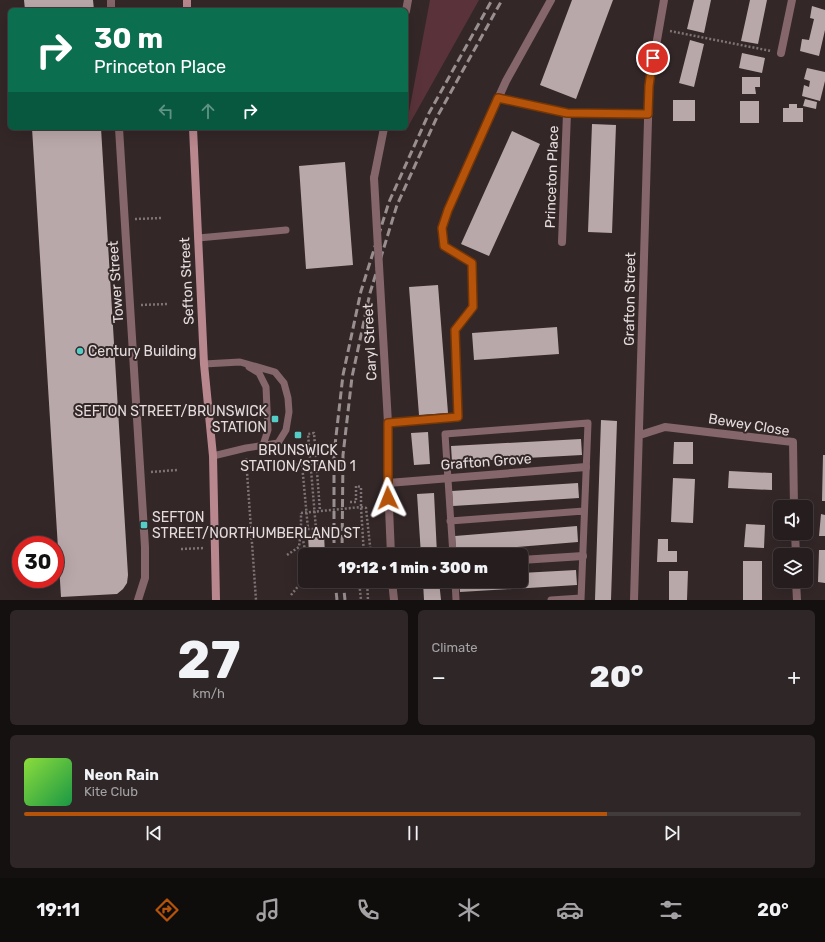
<!DOCTYPE html>
<meta charset="utf-8">
<style>
:root{--surface:#261d1e;--page:#2e2627;--text:#f1f3f6;--muted:#a4a2a4;--line:#423b3c;--accent:#b45309}
body{margin:0;font-family:Rubik,sans-serif;background:var(--page);color:var(--text);height:100vh;display:flex;flex-direction:column;font-size:15px;white-space:nowrap}
*{box-sizing:border-box;margin:0}
p{font-size:13px;color:var(--muted)}
.icon{flex:none;width:22px;height:22px;fill:none;stroke:currentColor;stroke-width:2;stroke-linecap:round;stroke-linejoin:round}
.map{position:relative;height:600px;overflow:hidden}
.side{display:flex;flex-direction:column;gap:10px;padding:10px;background:#151010;flex:1}
.side>*{flex:none}
.hud{position:absolute;left:8px;top:8px;width:400px;height:122px;border-radius:6px;box-shadow:0 4px 16px #0002,0 0 0 1px var(--line);background:#0b6e4f;color:#fff;overflow:hidden}
.buttons{position:absolute;left:773px;top:500px;display:grid;gap:8px}
.buttons a{display:grid;place-items:center;width:40px;height:40px;border-radius:6px;background:var(--surface);box-shadow:0 4px 16px #0002,0 0 0 1px var(--line);font-size:20px}
.speed{position:absolute;left:12px;top:536px;display:flex;gap:8px;font-size:20px;font-weight:700;text-align:center}
.speed>*{display:grid;place-content:center;width:52px;height:52px;border-radius:50%;background:var(--surface);box-shadow:0 4px 16px #0002,0 0 0 1px var(--line);line-height:1}
.speed .limit{border:6px solid #d22;background:#fff;color:#111}
.pin{position:absolute;display:grid;place-items:center;width:34px;height:34px;color:#fff;margin:-17px;border:2px solid #fff;border-radius:50%;box-shadow:0 1px 4px #0007}
.me{position:absolute;width:44px;margin:-22px;rotate:358deg;stroke-linejoin:round;filter:drop-shadow(0 0 3px #0008)}
.turn{display:flex;align-items:center;gap:14px;height:84px;padding:0 20px;font-size:18px}
.turn .icon{width:52px;height:52px;stroke-width:2.5}
.turn b{display:block;font-size:28px;line-height:34px}
.lanes{display:flex;align-items:center;height:38px;padding:0 20px;background:#0003;justify-content:center;gap:20px;direction:ltr}
.lanes .off{opacity:.35}
.big{font-size:30px;font-weight:800;line-height:1.1}
.side .tile{flex:1;display:flex;flex-direction:column;justify-content:center;gap:6px;min-width:0;padding:0 14px;border-radius:6px;background:var(--page)}
.side .dial{align-items:center;gap:0}
.dial b{font-size:52px;line-height:1}
.song{display:flex;align-items:center;gap:12px}
.cover{width:48px;height:48px;border-radius:6px;background:linear-gradient(135deg,hsl(90 70% 55%),hsl(140 70% 35%))}
.played{height:4px;border-radius:2px;background:linear-gradient(90deg,var(--accent) 75%,var(--line) 75%)}
.keys{display:flex;justify-content:space-around;direction:ltr}
.heat{display:flex;justify-content:space-between;align-items:center;font-size:22px;direction:ltr}
.side .tiles{flex:1;display:grid;gap:10px;grid-template-columns:1fr 1fr}
.tile:last-child{grid-column:span 2}
.trip{position:absolute;left:298px;top:548px;width:230px;height:40px;border-radius:6px;background:var(--surface);box-shadow:0 4px 16px #0002,0 0 0 1px var(--line);font-weight:800;line-height:40px;text-align:center}
.menu{display:flex;height:64px;justify-content:space-around;align-items:center;background:#0f0c0c;color:var(--muted)}
.menu .icon{width:28px;height:28px}
.menu .selected{color:var(--accent)}
.menu b{font-size:18px;color:var(--text)}
.map>svg:first-child{display:block}
</style>
<div class="map">
<svg width="825" height="600" viewBox="0 0 825 600">
<rect width="100%" height="100%" fill="#332728"/>
<path fill="#593339" d="M430,0H479L405,132L406,128Z"/>
<path fill="#b9a8aa" d="M24,0H93L94,10H25Z
M572,0H613L576,99L540,85Z
M694,0H711L704,33L687,29Z
M750,0H767L758,44L741,41Z
M812,6L825,10V30L819,56L800,51L802,39L809,40L814,19L810,18Z
M690,40L704,44L694,87L679,83Z
M742,53L765,58L762,73L739,68Z
M807,68L825,72V81L820,101L802,96L804,85L809,87L810,81L804,79Z
M742,77H760V87H755L756,94H742Z
M805,99L817,102L816,109L803,106Z
M673,100H695V121H673Z
M740,101H759V123H740Z
M789,104H797V108H803V122H783V108H789Z
M592,124L616,125L612,233L588,232Z
M32,128H101L128,575L127,583L123,589L117,594L61,597Z
M512,131L540,144L489,256L461,244Z
M345,162L353,265L306,269L299,166Z
M438,285L448,413L419,415L409,287Z
M557,327L559,354L474,360L472,333Z
M601,420L617,421L611,600H595Z
M428,432L430,464L414,465L411,433Z
M581,439L582,455L452,462L451,446Z
M674,442H693V464H673Z
M823,455H825V501H822Z
M729,471L772,473V490L728,488Z
M673,478L695,479L693,523L671,522Z
M578,483L579,498L453,506L452,491Z
M434,493L437,554L421,555L417,494Z
M821,514L825,515V536H819Z
M746,524L765,525L764,548L744,547Z
M577,526L578,542L456,552L455,536Z
M324,534L325,555H309L308,535Z
M658,539H668V551H677V562H657Z
M819,550H825V583L818,582Z
M743,561H762V600H743Z
M576,570L577,585L460,592L459,581H521V573Z
M669,571H688L687,600H669Z
M439,581L441,600H424L423,582Z"/>
<g fill="none" stroke-linecap="round" stroke-linejoin="round">
<path stroke="#7e7475" stroke-width="2.5" stroke-dasharray="2 2" stroke-linecap="butt" d="M670,31L771,51
M135,219L162,218
M141,305L167,304
M246,458L256,600
M279,466L302,464L308,529H316L308,434L314,433L320,511
M151,472L177,470
M350,502H356V486L361,487V507L364,555
M361,507L366,508L371,555
M316,529L326,528
M181,549L205,548
M287,555L299,547L301,530V513
M306,555L301,530L308,529
M359,581L361,600
M367,581L368,600
M291,595L305,578"/>
<path stroke="#85666a" stroke-width="7" d="M198,238L286,230
M204,364L240,362L275,372L284,383L288,398L289,412L286,430L278,443L246,448L213,456
M249,367L259,373L266,387L268,430L263,445
M388,423L458,417
M450,521L584,511
M453,555L445,434L588,423L581,600
M455,581L456,600
M551,600L581,598"/>
<path stroke="#85666a" stroke-width="8" d="M111,0V10
M406,11L408,0
M781,53L792,0
M498,98L567,113L648,114
M119,128L145,547V578L138,600
M374,178L384,128
M562,242L567,113
M458,417L455,330L473,307L472,263L444,246L442,228L448,210L506,81L551,0
M388,423V483L391,555
M640,435L665,427L793,442L794,507
M388,483L586,467
M795,533L796,555
M521,560L583,556
M392,581L394,600
M796,581L797,600
M634,600L649,86L664,0"/>
<path stroke="#b9878e" stroke-width="8" d="M187,0V10
M193,128L204,364L213,456L216,600"/>
<path stroke="#998f90" stroke-width="3" stroke-dasharray="8 4" stroke-linecap="butt" d="M334,555V454L343,375L361,291L389,202L429,113L492,0
M342,555L343,455L352,377L370,293L397,205L437,117L502,0
M335,581L337,600
M343,581L345,600"/>
<path stroke="#7e7475" stroke-width="2.5" stroke-dasharray="2 2" stroke-linecap="butt" d="M301,513L361,507"/>
<path stroke="#85666a" stroke-width="8" d="M374,178L388,423"/>
</g>
<g fill="none" stroke-linecap="round" stroke-linejoin="round">
<defs>
<path id="route" d="M388,498V423L458,417L455,330L473,307L472,263L444,246L442,228L448,210L498,98L567,113L648,114L649,86L653,58"/>
</defs>
<use href="#route" stroke="#753606" stroke-width="10"/>
<use href="#route" stroke="#b45309" stroke-width="7"/>
</g>
<g fill="#54cdc6" stroke="#332728" stroke-width="1.5">
<circle cx="80" cy="351" r="4"/>
<rect x="271" y="415" width="8" height="8" rx="2"/>
<rect x="294" y="431" width="8" height="8" rx="2"/>
<rect x="140" y="521" width="8" height="8" rx="2"/>
</g>
<g text-anchor="middle" dominant-baseline="central" stroke-width="4" stroke-linejoin="round" paint-order="stroke">
<g font-size="14" fill="#e5dcdd" stroke="#332728">
<text transform="translate(552 177) rotate(-88)">Princeton Place</text>
<text transform="translate(187 281) rotate(-93)">Sefton Street</text>
<text transform="translate(116 282) rotate(-94)">Tower Street</text>
<text transform="translate(630 299) rotate(-89)">Grafton Street</text>
<text transform="translate(370 342) rotate(-93)">Caryl Street</text>
<text transform="translate(749 425) rotate(9)">Bewey Close</text>
<text transform="translate(486 462) rotate(-4)">Grafton Grove</text>
</g>
<g font-size="14" fill="#e5dcdd" stroke="#332728" text-anchor="start">
<text x="88" y="351">Century Building</text>
<text x="267" y="411" text-anchor="end">SEFTON STREET/BRUNSWICK<tspan x="267" dy="16">STATION</tspan></text>
<text x="298" y="450" text-anchor="middle">BRUNSWICK<tspan x="298" dy="16">STATION/STAND 1</tspan></text>
<text x="152" y="517">SEFTON<tspan x="152" dy="16">STREET/NORTHUMBERLAND ST</tspan></text>
</g>
</g>
</svg>
<div class="buttons">
<a><svg class="icon" aria-label="sound" viewBox="0 0 24 24"><path d="M4 9h4l5-4v14l-5-4H4zM17 9q2 3 0 6"/></svg></a>
<a><svg class="icon" aria-label="layers" viewBox="0 0 24 24"><path d="M12 4l9 5-9 5-9-5zM3 14l9 5 9-5"/></svg></a>
</div>
<div class="speed"><div class="limit">30</div></div>
<div class="pin" style="left:653px;top:58px;background:#d93025"><svg class="icon" aria-label="arrive" viewBox="0 0 24 24"><path d="M6 21V4h12l-3 4 3 4H6"/></svg></div>
<svg class="me" style="left:388px;top:498px" viewBox="-20 -20 40 40"><path d="M0-17L14 15 0 8-14 15z" fill="#b45309" stroke="#fff" stroke-width="4"/></svg>
<div class="trip">19:12 · 1 min · 300 m</div>
<div class="hud">
<div class="turn"><svg class="icon" aria-label="right" viewBox="0 0 24 24"><path d="M7 20v-9h11M14 6l5 5-5 5"/></svg><div><b>30 m</b>Princeton Place</div></div>
<div class="lanes"><svg class="icon off" aria-label="left" viewBox="0 0 24 24"><path d="M17 20v-9H6M10 6l-5 5 5 5"/></svg><svg class="icon off" aria-label="ahead" viewBox="0 0 24 24"><path d="M12 20V5M6 11l6-6 6 6"/></svg><svg class="icon" aria-label="right" viewBox="0 0 24 24"><path d="M7 20v-9h11M14 6l5 5-5 5"/></svg></div>
</div>
</div>
<section class="side">
<div class="tiles">
<div class="tile dial"><b>27</b><p>km/h</p></div>
<div class="tile"><p>Climate</p>
<div class="heat"><a>−</a><b class="big">20°</b><a>+</a></div>
</div>
<div class="tile">
<div class="song"><i class="cover"></i><div><b>Neon Rain</b><p>Kite Club</p></div></div>
<div class="played"></div>
<div class="keys"><svg class="icon" aria-label="previous" viewBox="0 0 24 24"><path d="M18 5L8 12l10 7zM5 5v14"/></svg><svg class="icon" aria-label="pause" viewBox="0 0 24 24"><path d="M8 5v14M16 5v14"/></svg><svg class="icon" aria-label="next" viewBox="0 0 24 24"><path d="M6 5l10 7-10 7zM19 5v14"/></svg></div>
</div>
</div>
</section>
<nav class="menu">
<b>19:11</b>
<svg class="icon selected" aria-label="directions" viewBox="0 0 24 24"><path d="M12 3l9 9-9 9-9-9zM9 14v-3h6M13 9l2 2-2 2"/></svg>
<svg class="icon" aria-label="music" viewBox="0 0 24 24"><path d="M9 18V5l10-2v13"/><circle cx="6" cy="18" r="3"/><circle cx="16" cy="16" r="3"/></svg>
<svg class="icon" aria-label="phone" viewBox="0 0 24 24"><path d="M5 4h4l2 5-3 2q2 4 5 5l2-3 5 2v4C11 20 4 13 5 4z"/></svg>
<svg class="icon" aria-label="climate" viewBox="0 0 24 24"><path d="M12 3v18M4 7l16 10M4 17L20 7"/></svg>
<svg class="icon" aria-label="car" viewBox="0 0 24 24"><path d="M5 17H2v-5l4-1 3-4h7l3 4 3 1v5h-3M9 17h6M6 11h13"/><circle cx="7" cy="17" r="2"/><circle cx="17" cy="17" r="2"/></svg>
<svg class="icon" aria-label="filters" viewBox="0 0 24 24"><path d="M4 7h16M4 17h16"/><circle cx="9" cy="7" r="2"/><circle cx="15" cy="17" r="2"/></svg>
<b>20°</b>
</nav>
